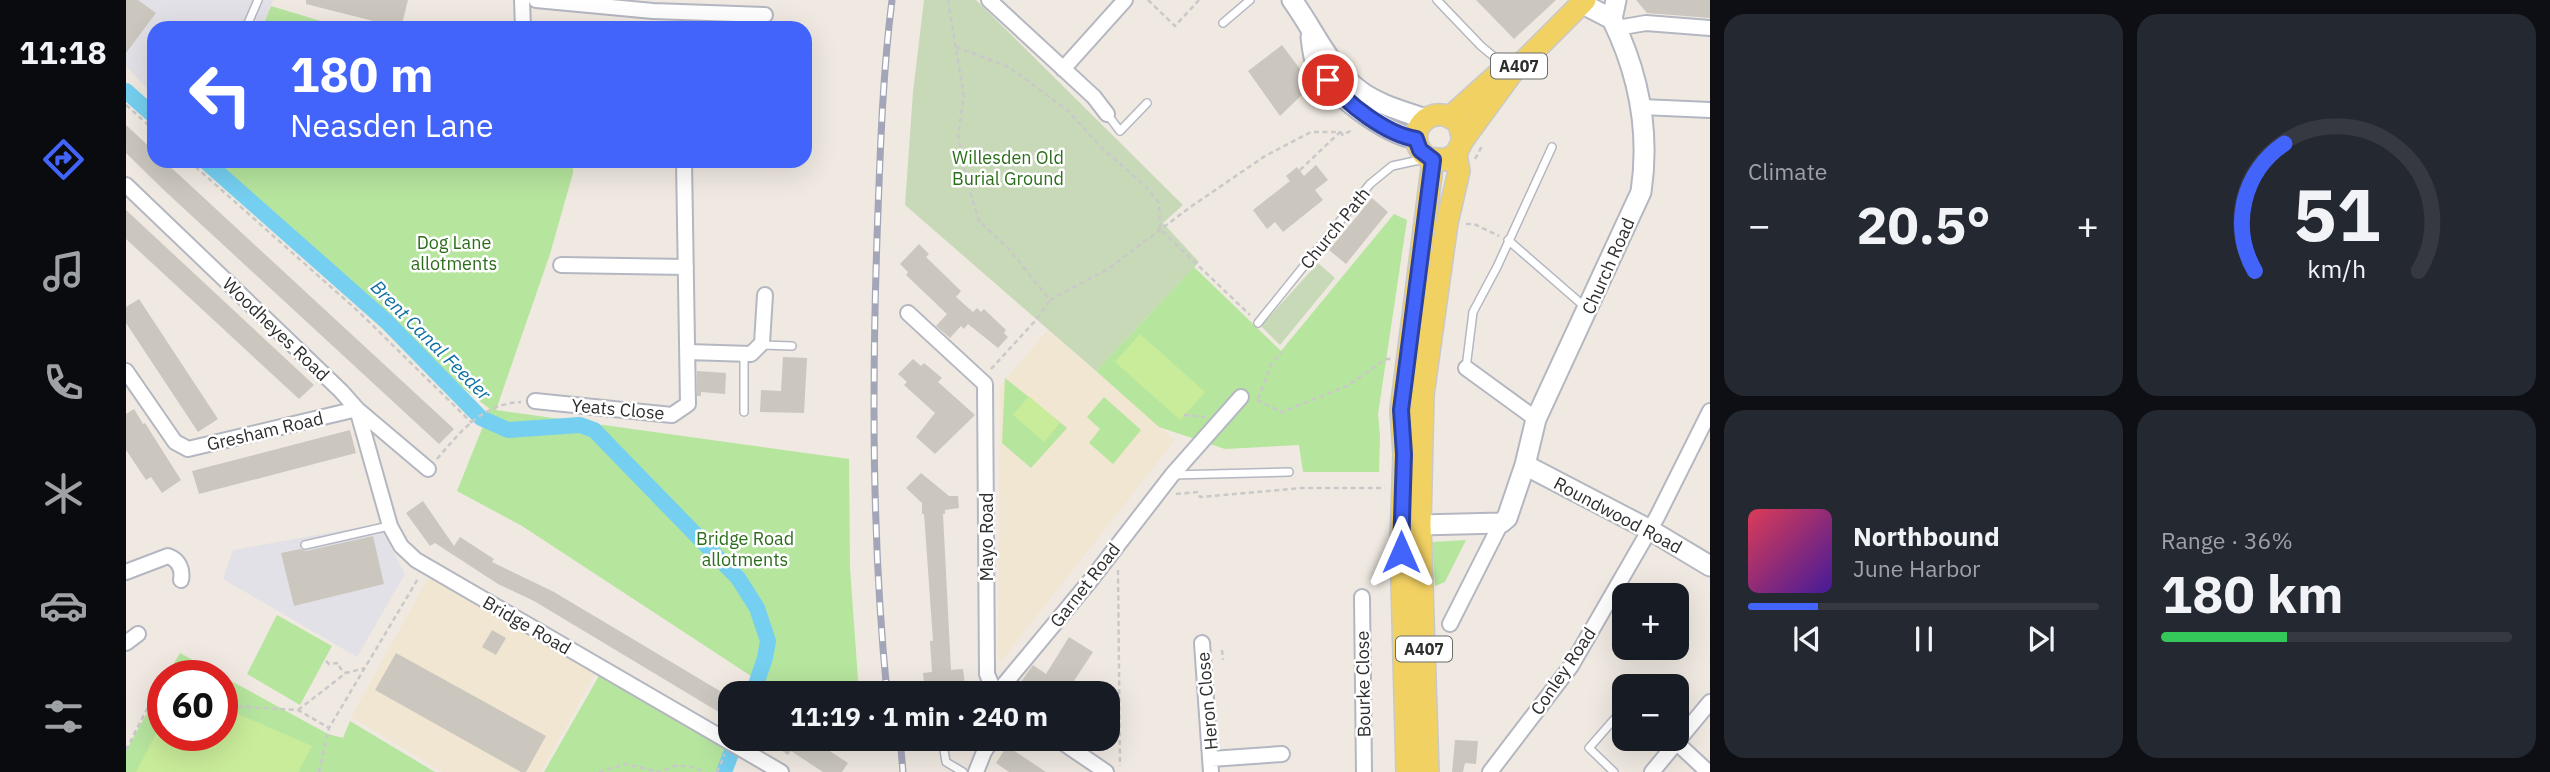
<!DOCTYPE html>
<meta charset="utf-8">
<style>
:root{--surface:#171b24;--page:#242831;--text:#f1f3f6;--muted:#9ea1a6;--line:#363941;--accent:#4264fb}
body{margin:0;font-family:"IBM Plex Sans",sans-serif;background:var(--page);color:var(--text);height:100vh;display:flex;flex-direction:column;font-size:26px;white-space:nowrap}
*{box-sizing:border-box;margin:0}
p{font-size:23px;color:var(--muted)}
.icon{flex:none;width:38px;height:38px;fill:none;stroke:currentColor;stroke-width:2;stroke-linecap:round;stroke-linejoin:round}
.map{position:relative;flex:1;overflow:hidden}
.drawer{display:flex;flex-direction:column;gap:14px;padding:14px;background:#0d0f14;width:840px}
.drawer>*{flex:none}
.top-card{position:absolute;left:21px;top:21px;width:665px;height:147px;border-radius:21px;box-shadow:0 7px 28px #0002;background:#4264fb;color:#fff;overflow:hidden}
.buttons{position:absolute;left:1486px;top:583px;display:grid;gap:14px}
.buttons a{display:grid;place-items:center;width:77px;height:77px;border-radius:14px;background:var(--surface);box-shadow:0 7px 28px #0002;font-size:35px}
.speed{position:absolute;left:21px;top:660px;display:flex;gap:14px;font-size:35px;font-weight:700;text-align:center}
.speed>*{display:grid;place-content:center;width:91px;height:91px;border-radius:50%;background:var(--surface);box-shadow:0 7px 28px #0002;line-height:1}
.speed .limit{border:10px solid #d22;background:#fff;color:#111}
.pin{position:absolute;display:grid;place-items:center;width:60px;height:60px;color:#fff;margin:-30px;border:4px solid #fff;border-radius:50%;box-shadow:0 2px 7px #0007}
.me{position:absolute;width:77px;margin:-38px;rotate:0deg;stroke-linejoin:round;filter:drop-shadow(0 0 5px #0008)}
.turn{display:flex;align-items:center;gap:24px;height:147px;padding:0 28px;font-size:32px}
.turn .icon{width:91px;height:91px;stroke-width:2.5}
.turn b{display:block;font-size:49px;line-height:60px}
.big{font-size:52px;font-weight:700;line-height:1.1}
.drawer .tile{flex:1;display:flex;flex-direction:column;justify-content:center;gap:10px;min-width:0;padding:0 24px;border-radius:21px;background:var(--page)}
.drawer .dial{align-items:center;gap:0}
.dial svg{height:182px;overflow:visible;fill:none;stroke:var(--line);stroke-width:7;stroke-linecap:round;text-anchor:middle}
.dial text{fill:var(--text);stroke:none}
.song{display:flex;align-items:center;gap:21px}
.cover{width:84px;height:84px;border-radius:10px;background:linear-gradient(135deg,hsl(350 70% 55%),hsl(260 70% 35%))}
.played{height:7px;border-radius:4px;background:linear-gradient(90deg,var(--accent) 20%,var(--line) 20%)}
.keys{display:flex;justify-content:space-around;direction:ltr}
.heat{display:flex;justify-content:space-between;align-items:center;font-size:38px;direction:ltr}
.charge{height:10px;border-radius:5px;background:linear-gradient(90deg,#34c759 36%,var(--line) 0)}
.drawer .tiles{flex:1;display:grid;gap:14px;grid-template-columns:repeat(2,1fr)}
.trip{position:absolute;left:592px;top:681px;width:402px;height:70px;border-radius:21px;background:var(--surface);box-shadow:0 7px 28px #0002;font-weight:700;line-height:70px;text-align:center}
main{display:flex;flex:1;min-height:0}
.tabs{display:flex;flex-direction:column;width:126px;justify-content:space-around;align-items:center;background:#090b0e;color:var(--muted)}
.tabs .icon{width:49px;height:49px}
.tabs .active{color:var(--accent)}
.tabs b{font-size:32px;color:var(--text)}
.map>svg:first-child{display:block}
</style>
<main>
<nav class="tabs">
<b>11:18</b>
<svg class="icon active" aria-label="directions" viewBox="0 0 24 24"><path d="M12 3l9 9-9 9-9-9zM9 14v-3h6M13 9l2 2-2 2"/></svg>
<svg class="icon" aria-label="music" viewBox="0 0 24 24"><path d="M9 18V5l10-2v13"/><circle cx="6" cy="18" r="3"/><circle cx="16" cy="16" r="3"/></svg>
<svg class="icon" aria-label="phone" viewBox="0 0 24 24"><path d="M5 4h4l2 5-3 2q2 4 5 5l2-3 5 2v4C11 20 4 13 5 4z"/></svg>
<svg class="icon" aria-label="climate" viewBox="0 0 24 24"><path d="M12 3v18M4 7l16 10M4 17L20 7"/></svg>
<svg class="icon" aria-label="car" viewBox="0 0 24 24"><path d="M5 17H2v-5l4-1 3-4h7l3 4 3 1v5h-3M9 17h6M6 11h13"/><circle cx="7" cy="17" r="2"/><circle cx="17" cy="17" r="2"/></svg>
<svg class="icon" aria-label="filters" viewBox="0 0 24 24"><path d="M4 7h16M4 17h16"/><circle cx="9" cy="7" r="2"/><circle cx="15" cy="17" r="2"/></svg>
</nav>
<div class="map">
<svg width="1584" height="772" viewBox="0 0 1584 772">
<rect width="100%" height="100%" fill="#efe9e1"/>
<path fill="#e3e1e8" d="M0,0H147L136,28H28V96L0,66Z
M252,524L279,574L231,657L97,579L107,550Z"/>
<path fill="#f0e6d1" d="M922,330L1049,440L876,660L872,658L874,386Z
M304,575L470,672L415,772H317L225,717Z"/>
<path fill="#b6e59e" d="M145,6L218,28H136Z
M89,161H447V173L424,254L370,410L723,459L724,568L733,693H651L396,526L331,491L364,409L315,371L272,326Z
M1268,214L1281,220L1252,414L1254,436L1253,472H1177L1173,445L1099,449L1033,427L970,371L1068,267L1155,351Z
M879,378L941,428L905,468L876,443Z
M978,397L1015,430L987,464L963,443L974,429L961,417Z
M1340,540L1319,582L1309,586L1306,542Z
M151,615L206,646L174,705L121,674Z
M54,653L94,675H41Z
M474,674L609,750L603,772H418Z
M96,676L202,734L217,738L224,721L309,772H0V751L37,684V735H96Z"/>
<path fill="#c8d9b8" d="M798,0H850L1057,205L1037,223L1073,262L970,371L779,205L787,92Z
M1192,263L1209,278L1154,345L1135,326Z"/>
<path fill="#c9ec9a" d="M1014,334L1079,392L1054,420L989,362Z
M903,396L934,423L918,442L887,415Z
M96,707L186,746L172,772H10L37,720V735H96Z"/>
<g fill="none" stroke-linecap="round" stroke-linejoin="round">
<path stroke="#75cff0" stroke-width="16" d="M0,91L28,116
M79,161L261,322L355,418L382,430L454,425L468,430L612,578L631,608L642,641L639,658L627,693
M598,772L611,738"/>
</g>
<path fill="#cbc7bf" d="M0,0H12L30,13L0,53Z
M180,0H282L275,28L180,4Z
M1350,0H1430L1388,39Z
M1510,0H1584V18L1521,13Z
M1156,45L1186,85L1154,116L1122,71Z
M0,125L28,151V161H38L328,429L313,444L41,193L0,153Z
M1190,165L1202,180L1189,190L1197,200L1157,232L1149,222L1141,229L1127,210L1164,181L1160,176L1171,167L1178,176Z
M1246,198L1262,212L1220,264L1203,250Z
M0,210L188,385L173,399L0,239Z
M793,244L803,254L800,257L835,291L830,297L847,312L851,308L855,312L858,309L880,330L878,333L882,337L872,348L842,324L838,329L835,326L824,338L810,326L821,314L780,275L782,272L774,264Z
M13,299L92,419L72,432L0,323V307Z
M657,357L681,358L678,413L634,412L635,390L655,391Z
M787,359L795,366L798,363L816,378L812,382L849,415L809,454L790,437L809,413L778,385L781,382L772,374Z
M571,371L600,373L599,394L575,392V396H571Z
M8,409L17,424L19,423L55,480L36,493L25,477L20,480L0,450V414Z
M224,430L230,453L73,494L66,471Z
M795,473L823,496H832L833,508L819,510V514H817L825,670L837,669L840,693H799L797,673L806,672L804,641H807L798,514H796V503L780,488Z
M297,501L328,546L334,537L368,559L366,562L428,592L604,697L596,714L408,601L372,584L309,543L304,546L280,513Z
M247,536L258,584L168,606L155,553L174,549L180,551Z
M366,630L380,638L370,655L356,647Z
M943,637L967,652L940,693H887L907,665L920,674Z
M270,653L420,736L400,772H395L249,690Z
M638,738H684L722,763L716,772H697L665,751L662,755Z
M1329,740L1352,741L1350,764L1339,763L1337,772H1326Z
M881,746L920,772H883L870,763Z"/>
<g fill="none" stroke-linecap="round" stroke-linejoin="round">
<defs>
<path id="lane" d="M1311,0L1355,46L1384,70
M1097,23L1124,0
M120,28L132,0
M981,114L994,131L1021,103
M1382,240L1459,307
M1132,323L1244,184L1266,166L1298,159
M635,345L666,346
M1340,368L1347,312L1371,267L1426,147
M618,412V354
M1047,475L1163,472
M179,545L263,526
M817,744L820,762L837,772
M1488,772L1463,748L1498,708"/>
<path id="street" d="M396,0L397,28
M410,0L527,11L639,15
M863,0L968,97L981,114
M1491,28L1520,23L1584,28
M937,69L999,0
M1516,107L1584,110
M0,185L215,391L231,409L302,469
M435,265L560,267
M782,313L859,384L861,674L869,693
M562,352L625,354L636,343L639,295
M1340,368L1410,419
M0,371L49,442L62,449L231,409
M409,401L546,415L562,404L558,161
M231,409L264,526L275,546L290,560L655,772
M0,572L42,556C53,560 57,569 55,580
M1236,597L1238,772
M1324,624L1375,523
M0,643L12,634
M1076,643L1085,772
M871,693L964,581L1046,475L1115,397
M930,738L980,772
M1550,742L1582,772
M1085,759L1156,754
M850,772L858,752L867,738
M1364,772L1445,666L1531,517L1584,411
M1526,772L1584,702"/>
<path id="secondary" d="M1166,0C1188,30 1203,68 1234,91C1253,105 1277,111 1299,119
M1455,3L1486,19
M1486,19L1490,0
M1185,37C1186,45 1187,56 1190,64C1205,94 1258,133 1290,139
M1399,465L1524,530L1584,566
M1294,525L1375,523L1381,518L1399,465L1410,419L1515,192C1524,132 1513,74 1486,19"/>
<path id="primary" d="M1324,117L1372,74
M1337,140L1333,124C1307,97 1272,135 1302,158L1319,160L1330,154L1337,140L1386,73L1459,0
M1281,772L1275,544L1278,454L1275,410L1307,160
M1302,772L1294,525L1297,395L1321,223L1333,171L1330,154"/>
</defs>
<use href="#lane" stroke="#b4b7c1" stroke-width="10"/>
<use href="#street" stroke="#b4b7c1" stroke-width="18"/>
<use href="#secondary" stroke="#b4b7c1" stroke-width="23"/>
<use href="#primary" stroke="#c9c9c9" stroke-width="24"/>
<path stroke="#c9c9c9" stroke-width="2.5" stroke-dasharray="5 3.5" stroke-linecap="butt" d="M822,0L838,97L832,135L840,179L853,221L882,248L924,300L982,269L1063,208L1139,156L1185,132H1214L1217,135L1226,130
M1022,0L1049,26L1073,0
M830,47L883,67L941,110L976,148L1019,186L1033,203L1034,229L1124,315
M0,105L28,130
M1349,159L1356,146
M63,161L233,312L346,423
M1174,170L1214,132
M1340,224H1348L1373,236
M865,369L910,320L924,300
M1132,399L1145,365L1155,352
M1131,400L1156,412L1221,386L1260,359H1265
M1058,415L1079,417
M311,459C335,431 356,404 395,402
M1050,494L1072,492L1074,497L1175,488H1259
M992,570L994,766
M1096,650L1097,660
M200,661L203,664L213,663L214,668L220,673
M96,701L106,706L172,710L203,728
M172,710L220,673L239,668
M0,750L37,678
M193,772L203,728L293,577
M473,772L499,764L534,772L548,766H562L580,772
M591,772L599,754"/>
<use href="#lane" stroke="#fff" stroke-width="7"/>
<use href="#street" stroke="#fff" stroke-width="14"/>
<use href="#secondary" stroke="#fff" stroke-width="19"/>
<use href="#primary" stroke="#f2d163" stroke-width="21"/>
<defs>
<path id="rail" d="M761,693C746,542 746,389 751,238C754,159 756,79 766,0
M774,738L777,772"/>
</defs>
<use href="#rail" stroke="#a3a6b8" stroke-width="7"/>
<use href="#rail" stroke="#fff" stroke-width="4.5" stroke-dasharray="13" stroke-linecap="butt"/>
</g>
<g fill="none" stroke-linecap="round" stroke-linejoin="round">
<defs>
<path id="route" d="M1202,80C1221,104 1260,134 1290,139L1294,150L1307,160L1275,410L1278,454L1275,552"/>
</defs>
<use href="#route" stroke="#2b41a3" stroke-width="18"/>
<use href="#route" stroke="#4264fb" stroke-width="12"/>
</g>
<g text-anchor="middle" dominant-baseline="central" stroke-width="5" stroke-linejoin="round" paint-order="stroke">
<g fill="#fff" stroke="#6d6d6d" stroke-width="2">
<rect x="1365" y="53.5" width="56" height="25" rx="5"/>
<rect x="1270" y="636.5" width="56" height="25" rx="5"/>
</g>
<g font-size="16" font-weight="bold" fill="#2e2e2e">
<text x="1393" y="66">A407</text>
<text x="1298" y="649">A407</text>
</g>
<g font-size="18" fill="#2c6e1b" stroke="#fff">
<text x="882" y="157">Willesden Old<tspan x="882" dy="21">Burial Ground</tspan></text>
<text x="328" y="242">Dog Lane<tspan x="328" dy="21">allotments</tspan></text>
<text x="619" y="538">Bridge Road<tspan x="619" dy="21">allotments</tspan></text>
</g>
<g font-size="18" fill="#2e2e2e" stroke="#fff">
<text transform="translate(1209 228) rotate(-51)">Church Path</text>
<text transform="translate(1482 266) rotate(-66)">Church Road</text>
<text transform="translate(150 329) rotate(44)">Woodheyes Road</text>
<text transform="translate(492 409) rotate(5)">Yeats Close</text>
<text transform="translate(139 431) rotate(-13)">Gresham Road</text>
<text transform="translate(1492 515) rotate(28)">Roundwood Road</text>
<text transform="translate(860 537) rotate(-90)">Mayo Road</text>
<text transform="translate(959 585) rotate(-52)">Garnet Road</text>
<text transform="translate(401 625) rotate(30)">Bridge Road</text>
<text transform="translate(1437 671) rotate(-56)">Conley Road</text>
<text transform="translate(1237 684) rotate(-91)">Bourke Close</text>
<text transform="translate(1081 701) rotate(-95)">Heron Close</text>
</g>
<g font-size="19" font-style="italic" fill="#0d6fa3" stroke="#fff">
<text transform="translate(305 340) rotate(45)">Brent Canal Feeder</text>
</g>
</g>
</svg>
<div class="buttons">
<a>+</a>
<a>−</a>
</div>
<div class="speed"><div class="limit">60</div></div>
<div class="pin" style="left:1202px;top:80px;background:#d93025"><svg class="icon" aria-label="arrive" viewBox="0 0 24 24"><path d="M6 21V4h12l-3 4 3 4H6"/></svg></div>
<svg class="me" style="left:1275px;top:552px" viewBox="-20 -20 40 40"><path d="M0-17L14 15 0 8-14 15z" fill="#4264fb" stroke="#fff" stroke-width="4"/></svg>
<div class="trip">11:19 · 1 min · 240 m</div>
<div class="top-card">
<div class="turn"><svg class="icon" aria-label="left" viewBox="0 0 24 24"><path d="M17 20v-9H6M10 6l-5 5 5 5"/></svg><div><b>180 m</b>Neasden Lane</div></div>
</div>
</div>
<section class="drawer">
<div class="tiles">
<div class="tile"><p>Climate</p>
<div class="heat"><a>−</a><b class="big">20.5°</b><a>+</a></div>
</div>
<div class="tile dial"><svg viewBox="0 0 100 80">
<path d="M14 69A42 42 0 1 1 86 69"/>
<path d="M14 69A42 42 0 0 1 27 13" stroke="#4264fb"/>
<text x="50" y="56" font-size="32" font-weight="700">51</text>
<text x="50" y="72" font-size="11">km/h</text>
</svg></div>
<div class="tile">
<div class="song"><i class="cover"></i><div><b>Northbound</b><p>June Harbor</p></div></div>
<div class="played"></div>
<div class="keys"><svg class="icon" aria-label="previous" viewBox="0 0 24 24"><path d="M18 5L8 12l10 7zM5 5v14"/></svg><svg class="icon" aria-label="pause" viewBox="0 0 24 24"><path d="M8 5v14M16 5v14"/></svg><svg class="icon" aria-label="next" viewBox="0 0 24 24"><path d="M6 5l10 7-10 7zM19 5v14"/></svg></div>
</div>
<div class="tile"><p>Range · 36%</p><b class="big">180 km</b><div class="charge"></div></div>
</div>
</section>
</main>
